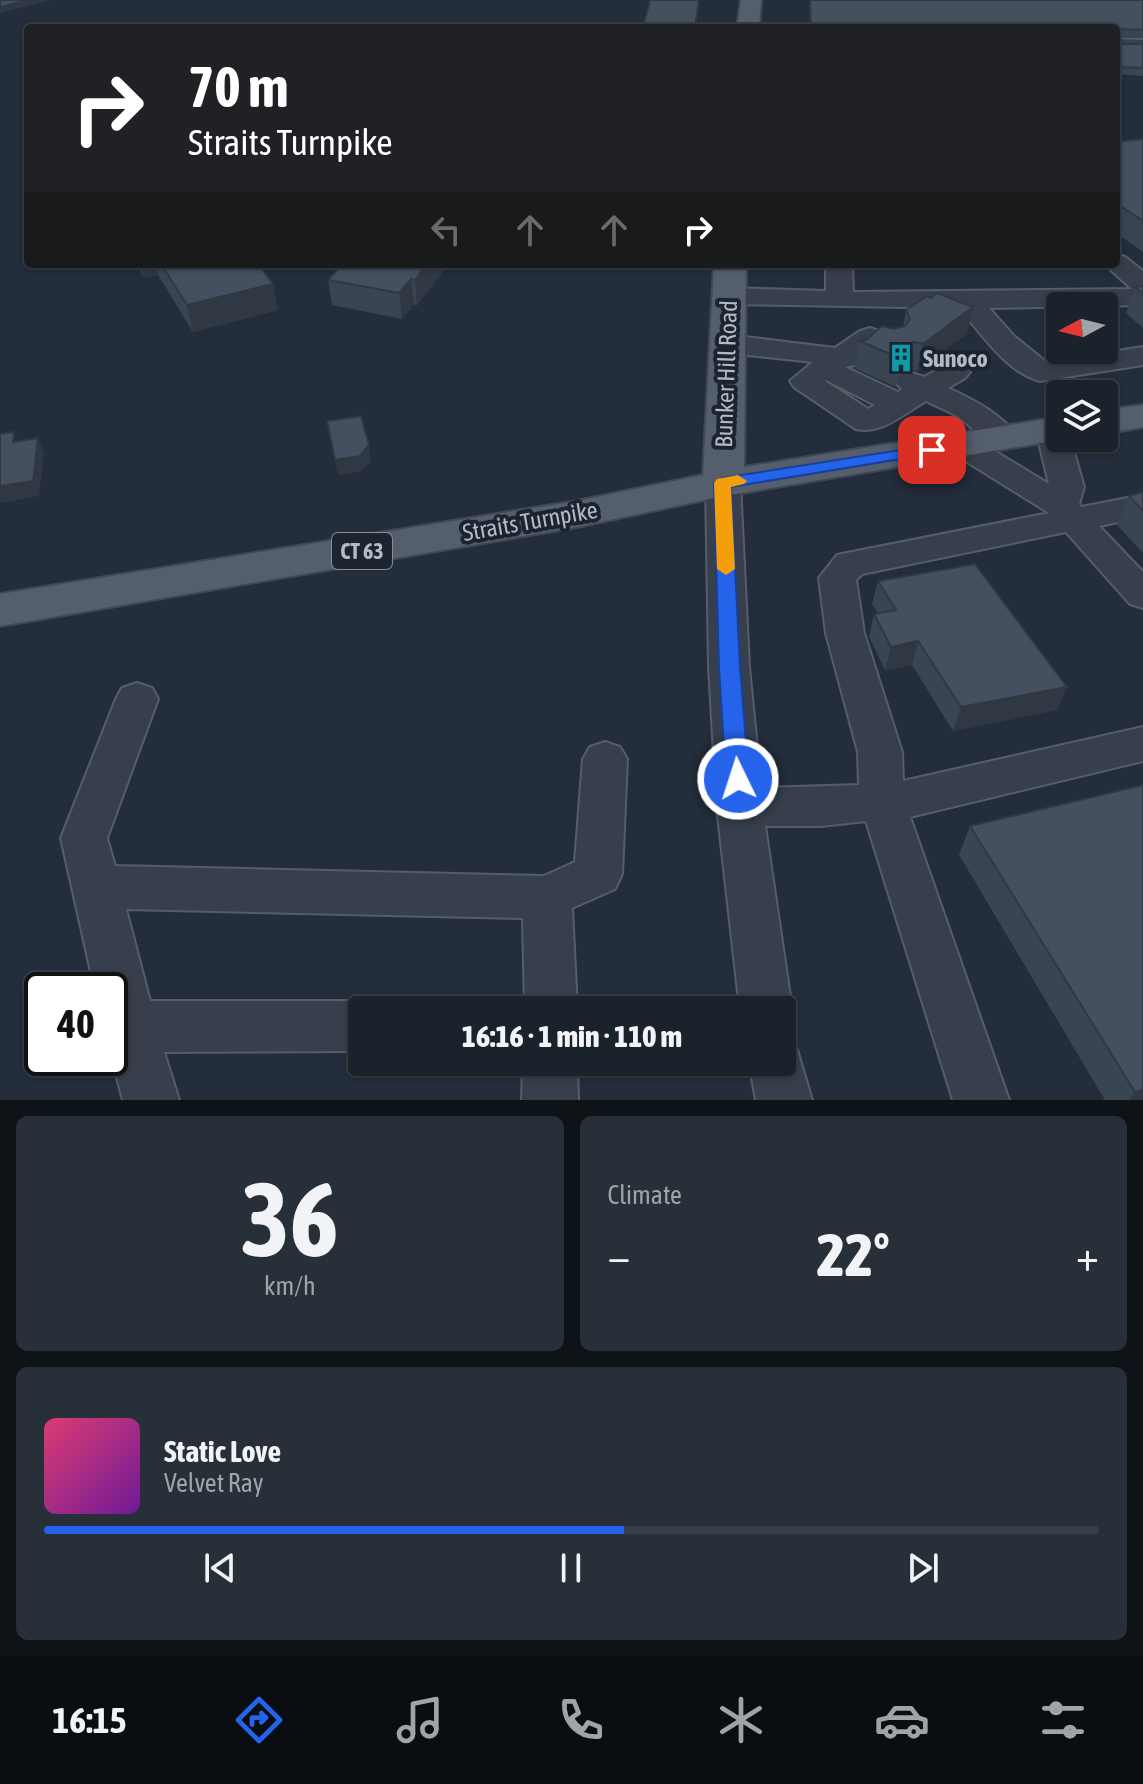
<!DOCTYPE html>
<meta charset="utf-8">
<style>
:root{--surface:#1a222c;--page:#272f38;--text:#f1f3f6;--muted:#9fa4a9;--line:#383f48;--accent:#2563eb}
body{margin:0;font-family:"Asap Condensed",sans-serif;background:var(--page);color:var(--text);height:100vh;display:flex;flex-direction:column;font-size:30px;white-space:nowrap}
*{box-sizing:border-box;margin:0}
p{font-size:26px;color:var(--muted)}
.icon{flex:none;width:44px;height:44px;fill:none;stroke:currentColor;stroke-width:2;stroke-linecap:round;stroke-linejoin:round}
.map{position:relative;height:1100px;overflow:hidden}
.sheet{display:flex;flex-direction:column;gap:16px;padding:16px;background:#0e1318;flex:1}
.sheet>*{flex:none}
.hud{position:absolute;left:24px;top:24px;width:1096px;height:244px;border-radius:8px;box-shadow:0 2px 6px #0004,0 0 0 2px var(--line);background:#202124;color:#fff;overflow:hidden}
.needle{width:52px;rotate:263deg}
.buttons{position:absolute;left:1046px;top:292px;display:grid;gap:16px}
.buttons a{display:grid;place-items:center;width:72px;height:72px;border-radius:8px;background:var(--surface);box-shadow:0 2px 6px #0004,0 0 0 2px var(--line);font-size:40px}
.speed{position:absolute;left:24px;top:972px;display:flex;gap:16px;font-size:40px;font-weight:700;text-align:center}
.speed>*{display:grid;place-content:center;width:104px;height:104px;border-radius:50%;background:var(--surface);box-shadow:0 2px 6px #0004,0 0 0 2px var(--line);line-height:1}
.speed .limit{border:4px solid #111;border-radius:12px;background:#fff;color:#111}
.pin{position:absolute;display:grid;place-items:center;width:68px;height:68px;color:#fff;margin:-34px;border-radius:16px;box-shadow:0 4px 12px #0006}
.me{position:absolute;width:88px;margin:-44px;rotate:356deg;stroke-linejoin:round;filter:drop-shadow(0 0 6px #0008)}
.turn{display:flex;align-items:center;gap:28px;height:168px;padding:0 32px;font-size:36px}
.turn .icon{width:104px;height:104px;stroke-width:2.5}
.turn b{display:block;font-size:56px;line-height:68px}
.lanes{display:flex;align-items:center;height:76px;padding:0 32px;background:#0003;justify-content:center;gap:40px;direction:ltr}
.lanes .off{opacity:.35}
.big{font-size:60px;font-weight:800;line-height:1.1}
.sheet .card{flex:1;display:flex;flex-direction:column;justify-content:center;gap:12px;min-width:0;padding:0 28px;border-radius:12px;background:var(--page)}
.sheet .dial{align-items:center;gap:0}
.dial b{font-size:104px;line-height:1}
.song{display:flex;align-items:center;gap:24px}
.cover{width:96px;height:96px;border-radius:12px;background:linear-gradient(135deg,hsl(340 70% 55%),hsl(280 70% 35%))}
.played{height:8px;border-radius:4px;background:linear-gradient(90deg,var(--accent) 55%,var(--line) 55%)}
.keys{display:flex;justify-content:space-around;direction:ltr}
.heat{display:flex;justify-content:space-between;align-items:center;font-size:44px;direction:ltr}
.sheet .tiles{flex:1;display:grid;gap:16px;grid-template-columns:1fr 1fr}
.card:last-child{grid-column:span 2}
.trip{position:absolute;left:348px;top:996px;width:448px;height:80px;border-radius:8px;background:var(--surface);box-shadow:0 2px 6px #0004,0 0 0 2px var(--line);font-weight:800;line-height:80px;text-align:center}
.dock{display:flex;height:128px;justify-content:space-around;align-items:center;background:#0a0e12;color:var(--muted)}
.dock .icon{width:56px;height:56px}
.dock .active{color:var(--accent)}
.dock b{font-size:36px;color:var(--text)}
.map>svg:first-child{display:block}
</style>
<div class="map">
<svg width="1143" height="1100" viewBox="0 0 1143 1100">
<rect width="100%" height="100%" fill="#232d3b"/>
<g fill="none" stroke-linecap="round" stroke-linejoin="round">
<defs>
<path id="minor" d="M1116,39L1143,40V50L1116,49Z
M1116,254L1125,257L1143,271V305L989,308L1014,336L1046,362L1143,347V365L1040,381C1007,373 981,333 959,308L728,304L718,302L715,296L718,290L728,288L826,291V264H852L853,292L1132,289L1104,264H1116Z
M870,328L898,338L902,344L898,350L888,353L873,348L863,355L865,358L860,364L845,367L898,392L902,389L894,381L898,375L909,372L924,377C939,369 949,362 965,366L970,372L965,378L948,388C974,400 1002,414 1018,438L1013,445C987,451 977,429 957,416C947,410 936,406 926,401C905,413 881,435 856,429L794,387L790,381L813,362L728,353L718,350L714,344L718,338L728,335L835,348L860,331ZM825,381L826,380L875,405L868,409Z
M1052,420L1060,422V438H1070L1084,487L1079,504L1081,507L1143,495V517L1099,526L1143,572V608L1130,604L1066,532L862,574L856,580L864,633L902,752L903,781L1143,727V761L910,817L1009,1100H953L866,821L821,826H765L792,1010L782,1029V1010H740L717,807L709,667L706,483L711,476L723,473L735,476L740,483L749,667L761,788L859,785L858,752L826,633L819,578L837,555L1049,513L951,452L946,445L951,438L962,435L973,438L1049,484L1036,430L1041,423Z
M137,683L152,688L158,699L107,838L115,866L544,876L575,862L583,759L590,747L605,742L620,747L627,759L622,874L615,889L572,908L577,1010H525L523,918L126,909L150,1001H362L382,1010H362V1051L164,1052L179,1100H123L110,1051V990H95L61,838L116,699L122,688Z
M782,1038L795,1043L812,1100H756L749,1062H782Z
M523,1062H577L578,1100H522Z"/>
<path id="major" d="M741,0H761L759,28H737Z
M714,264H746L744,467L1060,417V438H1071L723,496L577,527L0,626V594L577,501L703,475Z
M1143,405V427L1104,434V410Z"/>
</defs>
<use href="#minor" stroke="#555d69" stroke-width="4"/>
<use href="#major" stroke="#404854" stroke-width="4"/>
<use href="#minor" fill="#373f4c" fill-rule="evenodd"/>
<use href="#major" fill="#545e6c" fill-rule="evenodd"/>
</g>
<path fill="#3a4553" d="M809,0H1143V38L1116,37V44H1143V76L1116,74V28H810Z
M1143,139V252L1116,233V142Z
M136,264H258L273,284L278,310L193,332L158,275L144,278Z
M449,264L417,305H414L402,319L332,305L328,280Z
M1143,286V328L1126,313L1135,287Z
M931,298L973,307L967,334L917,371L908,369L899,372L896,387L854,368L860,341L903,327L906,310Z
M1143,492V553L1117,525L1129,496Z
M878,581L1067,687L1057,710L953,731L912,665L885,670L869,637L874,614L878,613L872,604Z
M970,826L1143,1100H1105L959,855Z"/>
<path fill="#303843" d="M29,0H52L0,13V7Z
M140,264H155L158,275L144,278Z
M427,264H449L417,305L415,280Z
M411,279L414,305L402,319L399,293Z
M273,284L278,310L193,332L187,305Z
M973,307L967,334L917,371L923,344Z
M914,342L908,369L899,372L901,359L897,354L901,346Z
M38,438L44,453L39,496L0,503V486Z
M369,445L371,461L362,471L338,476L335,460Z
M918,641L912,665L885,670L891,647Z
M1067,687L1057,710L953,731L961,707Z
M1143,1090V1100H1129L1135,1092Z"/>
<path fill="#445060" stroke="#303843" stroke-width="2" d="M0,0H29L0,7Z
M650,0H699L695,28H620L621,26L643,27Z
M810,0H1143V30L1116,29V44H1143V68L1116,67V28H811Z
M1143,139V221L1116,203V142Z
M161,264H258L273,284L187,305Z
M342,264H427L415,280L411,279L399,293L328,280Z
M1143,286V294L1135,287Z
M937,293L973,307L923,344L914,342L901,346L897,354L901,359L860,341L867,339L882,326L894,329L905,326L910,319L906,310L927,296L931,298Z
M361,416L369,445L360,456L335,460L327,421Z
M14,432L13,442L38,438L33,481L0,486V434Z
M1143,492V511L1129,496Z
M975,564L1067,687L961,707L918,641L891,647L874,614L896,610L878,581Z
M1143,785V1090L1135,1092L970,826Z"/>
<path fill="#2563eb" stroke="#184099" stroke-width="2" d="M932,445L940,450L937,453L731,487L740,667L749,779L745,785L738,788L730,785L726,779L719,667L714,483L723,478Z"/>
<path fill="#f59e0b" d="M738,475L747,481L744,484L731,487L735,569L726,575L717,569L714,483L717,479Z"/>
<defs>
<symbol id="building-bare" viewBox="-9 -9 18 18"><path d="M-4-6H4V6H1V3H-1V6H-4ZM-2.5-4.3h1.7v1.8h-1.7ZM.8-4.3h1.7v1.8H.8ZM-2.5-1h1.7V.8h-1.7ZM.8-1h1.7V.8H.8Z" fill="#0f9aa8" stroke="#1c2430" stroke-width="2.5" paint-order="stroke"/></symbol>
</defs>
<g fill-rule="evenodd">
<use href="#building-bare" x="881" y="338" width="40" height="40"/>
</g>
<g text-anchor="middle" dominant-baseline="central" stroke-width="8" stroke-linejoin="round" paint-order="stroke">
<rect fill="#1c2430" stroke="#858d9a" stroke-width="2" x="332" y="533" width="60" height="36" rx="6"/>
<g font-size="22" font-weight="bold" fill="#b2bac7">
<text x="362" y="551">CT 63</text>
</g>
<g font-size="24" font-weight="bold" fill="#b2bac7" stroke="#1c2430" text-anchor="start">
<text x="923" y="358">Sunoco</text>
</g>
<g font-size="24" fill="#b2bac7" stroke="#1c2430">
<text transform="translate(726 374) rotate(-88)">Bunker Hill Road</text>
<text transform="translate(530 521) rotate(-10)">Straits Turnpike</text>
</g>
</g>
</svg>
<div class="buttons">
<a><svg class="needle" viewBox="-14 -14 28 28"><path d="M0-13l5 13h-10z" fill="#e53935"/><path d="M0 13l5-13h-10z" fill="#9fa4a9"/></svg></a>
<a><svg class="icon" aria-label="layers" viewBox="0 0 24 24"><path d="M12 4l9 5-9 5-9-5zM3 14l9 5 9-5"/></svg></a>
</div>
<div class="speed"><div class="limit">40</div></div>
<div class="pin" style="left:932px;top:450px;background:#d93025"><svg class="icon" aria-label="arrive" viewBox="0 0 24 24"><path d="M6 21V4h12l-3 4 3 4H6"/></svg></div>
<svg class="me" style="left:738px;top:779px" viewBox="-20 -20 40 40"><circle r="17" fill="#2563eb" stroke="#fff" stroke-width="3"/><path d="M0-11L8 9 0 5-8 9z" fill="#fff"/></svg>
<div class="trip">16:16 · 1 min · 110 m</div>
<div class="hud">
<div class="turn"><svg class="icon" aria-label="right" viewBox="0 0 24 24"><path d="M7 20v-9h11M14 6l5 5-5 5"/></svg><div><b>70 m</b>Straits Turnpike</div></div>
<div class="lanes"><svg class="icon off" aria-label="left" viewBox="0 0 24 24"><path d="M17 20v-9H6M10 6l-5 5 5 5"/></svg><svg class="icon off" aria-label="ahead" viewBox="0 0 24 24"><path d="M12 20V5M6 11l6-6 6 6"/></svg><svg class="icon off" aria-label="ahead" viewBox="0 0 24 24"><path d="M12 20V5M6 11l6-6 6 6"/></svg><svg class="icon" aria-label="right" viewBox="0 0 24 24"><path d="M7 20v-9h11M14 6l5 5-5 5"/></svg></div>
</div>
</div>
<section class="sheet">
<div class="tiles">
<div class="card dial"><b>36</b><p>km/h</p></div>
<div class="card"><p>Climate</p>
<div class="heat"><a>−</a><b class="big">22°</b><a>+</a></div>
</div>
<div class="card">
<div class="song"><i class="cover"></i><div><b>Static Love</b><p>Velvet Ray</p></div></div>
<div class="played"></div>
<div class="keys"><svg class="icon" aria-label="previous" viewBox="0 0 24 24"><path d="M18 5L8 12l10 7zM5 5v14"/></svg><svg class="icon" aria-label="pause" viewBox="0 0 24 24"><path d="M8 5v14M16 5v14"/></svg><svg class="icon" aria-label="next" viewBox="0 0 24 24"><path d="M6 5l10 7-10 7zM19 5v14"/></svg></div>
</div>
</div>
</section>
<nav class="dock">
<b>16:15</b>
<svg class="icon active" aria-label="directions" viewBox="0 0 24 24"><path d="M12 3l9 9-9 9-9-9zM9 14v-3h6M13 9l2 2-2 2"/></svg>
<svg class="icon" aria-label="music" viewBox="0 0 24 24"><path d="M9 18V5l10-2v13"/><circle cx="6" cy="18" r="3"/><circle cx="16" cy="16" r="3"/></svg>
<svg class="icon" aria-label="phone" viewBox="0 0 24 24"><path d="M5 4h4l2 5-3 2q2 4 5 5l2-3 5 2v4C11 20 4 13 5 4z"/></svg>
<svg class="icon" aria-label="climate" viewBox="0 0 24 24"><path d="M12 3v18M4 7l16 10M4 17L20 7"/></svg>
<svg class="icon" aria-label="car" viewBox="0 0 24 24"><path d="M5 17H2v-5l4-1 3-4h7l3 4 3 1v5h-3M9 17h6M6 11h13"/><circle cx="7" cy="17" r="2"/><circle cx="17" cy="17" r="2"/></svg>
<svg class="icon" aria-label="filters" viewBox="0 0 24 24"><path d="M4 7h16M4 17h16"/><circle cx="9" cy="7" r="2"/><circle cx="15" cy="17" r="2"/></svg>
</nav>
